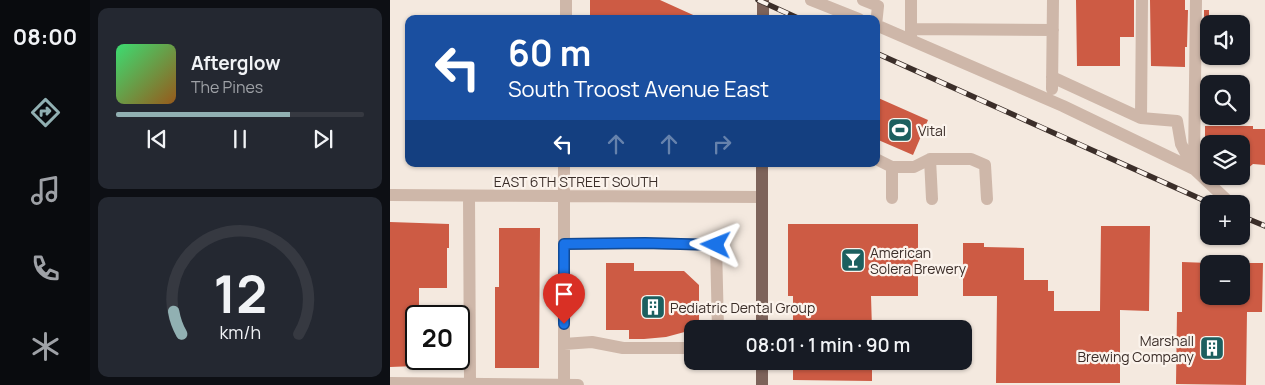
<!DOCTYPE html>
<meta charset="utf-8">
<style>
:root{--surface:#171b24;--page:#242831;--text:#f1f3f6;--muted:#9ea1a6;--line:#363941;--accent:#91b0b2}
body{margin:0;font-family:Manrope,sans-serif;background:var(--page);color:var(--text);height:100vh;display:flex;flex-direction:column;font-size:19px;white-space:nowrap}
*{box-sizing:border-box;margin:0}
p{font-size:16px;color:var(--muted)}
.icon{flex:none;width:28px;height:28px;fill:none;stroke:currentColor;stroke-width:2;stroke-linecap:round;stroke-linejoin:round}
.map{position:relative;flex:1;overflow:hidden}
.details{display:flex;flex-direction:column;gap:8px;padding:8px;background:#0d0f14;width:300px}
.details>*{flex:none}
.banner{position:absolute;left:15px;top:15px;width:475px;height:152px;border-radius:10px;box-shadow:0 1px 4px #0004;background:#1a4fa0;color:#fff;overflow:hidden}
.buttons{position:absolute;left:810px;top:15px;display:grid;gap:10px}
.buttons a{display:grid;place-items:center;width:50px;height:50px;border-radius:10px;background:var(--surface);box-shadow:0 1px 4px #0004;font-size:25px}
.speed{position:absolute;left:15px;top:305px;display:flex;gap:10px;font-size:25px;font-weight:700;text-align:center}
.speed>*{display:grid;place-content:center;width:65px;height:65px;border-radius:50%;background:var(--surface);box-shadow:0 1px 4px #0004;line-height:1}
.speed .limit{border:2px solid #111;border-radius:8px;background:#fff;color:#111}
.pin{position:absolute;display:grid;place-items:center;width:42px;height:42px;color:#fff;margin:-51px -21px;border-radius:50% 50% 50% 0;rotate:-45deg;box-shadow:0 0 5px #0007}
.pin .icon{rotate:45deg}
.me{position:absolute;width:55px;margin:-28px;rotate:272deg;stroke-linejoin:round;filter:drop-shadow(0 0 4px #0008)}
.turn{display:flex;align-items:center;gap:18px;height:105px;padding:0 20px;font-size:22px}
.turn .icon{width:65px;height:65px;stroke-width:2.5}
.turn b{display:block;font-size:35px;line-height:42px}
.lanes{display:flex;align-items:center;height:48px;padding:0 20px;background:#0003;justify-content:center;gap:25px;direction:ltr}
.lanes .off{opacity:.35}
.details .tile{flex:1;display:flex;flex-direction:column;justify-content:center;gap:8px;min-width:0;padding:0 18px;border-radius:10px;background:var(--page)}
.details .dial{align-items:center;gap:0}
.dial svg{height:130px;overflow:visible;fill:none;stroke:var(--line);stroke-width:7;stroke-linecap:round;text-anchor:middle}
.dial text{fill:var(--text);stroke:none}
.song{display:flex;align-items:center;gap:15px}
.cover{width:60px;height:60px;border-radius:8px;background:linear-gradient(135deg,hsl(140 70% 55%),hsl(30 70% 35%))}
.played{height:5px;border-radius:2px;background:linear-gradient(90deg,var(--accent) 70%,var(--line) 70%)}
.keys{display:flex;justify-content:space-around;direction:ltr}
.trip{position:absolute;left:294px;top:320px;width:288px;height:50px;border-radius:10px;background:var(--surface);box-shadow:0 1px 4px #0004;font-weight:600;line-height:50px;text-align:center}
main{display:flex;flex:1;min-height:0}
.dock{display:flex;flex-direction:column;width:90px;justify-content:space-around;align-items:center;background:#090b0e;color:var(--muted)}
.dock .icon{width:35px;height:35px}
.dock .active{color:var(--accent)}
.dock b{font-size:22px;color:var(--text)}
.map>svg:first-child{display:block}
</style>
<main>
<nav class="dock">
<b>08:00</b>
<svg class="icon active" aria-label="directions" viewBox="0 0 24 24"><path d="M12 3l9 9-9 9-9-9zM9 14v-3h6M13 9l2 2-2 2"/></svg>
<svg class="icon" aria-label="music" viewBox="0 0 24 24"><path d="M9 18V5l10-2v13"/><circle cx="6" cy="18" r="3"/><circle cx="16" cy="16" r="3"/></svg>
<svg class="icon" aria-label="phone" viewBox="0 0 24 24"><path d="M5 4h4l2 5-3 2q2 4 5 5l2-3 5 2v4C11 20 4 13 5 4z"/></svg>
<svg class="icon" aria-label="climate" viewBox="0 0 24 24"><path d="M12 3v18M4 7l16 10M4 17L20 7"/></svg>
</nav>
<section class="details">
<div class="tile">
<div class="song"><i class="cover"></i><div><b>Afterglow</b><p>The Pines</p></div></div>
<div class="played"></div>
<div class="keys"><svg class="icon" aria-label="previous" viewBox="0 0 24 24"><path d="M18 5L8 12l10 7zM5 5v14"/></svg><svg class="icon" aria-label="pause" viewBox="0 0 24 24"><path d="M8 5v14M16 5v14"/></svg><svg class="icon" aria-label="next" viewBox="0 0 24 24"><path d="M6 5l10 7-10 7zM19 5v14"/></svg></div>
</div>
<div class="tile dial"><svg viewBox="0 0 100 80">
<path d="M14 69A42 42 0 1 1 86 69"/>
<path d="M14 69A42 42 0 0 1 9 55" stroke="#91b0b2"/>
<text x="50" y="56" font-size="32" font-weight="700">12</text>
<text x="50" y="72" font-size="11">km/h</text>
</svg></div>
</section>
<div class="map">
<svg width="875" height="385" viewBox="0 0 875 385">
<rect width="100%" height="100%" fill="#f4e9df"/>
<path fill="#cd5b44" d="M200,0H270L312,19H200Z
M686,0H744V37H730V66H687Z
M760,0H795V10H798L797,47H795V67L761,66Z
M814,10H819V47H814Z
M486,97L538,120L523,155L486,139Z
M815,126H863V129H875V165L863,164L851,174V144H815Z
M0,222L59,224V248H57V288H29V316H26V366L0,367Z
M398,224H528V296H481L482,329H403V296H398Z
M711,226H760L759,311L730,310V383H606L607,296H573V243H594V247L634,248V280H658V291H664V311H710Z
M109,228H150L149,368H105V287H109Z
M792,262L819,263V296H851V263H873L872,312H857L856,385L786,384L787,312H792Z
M216,263H244V271H294L309,285V329H302V330L276,337L254,339H239V330H216Z
M403,361H482V381L403,380Z"/>
<g fill="none" stroke-linecap="round" stroke-linejoin="round">
<path stroke="#ceb7a9" stroke-width="12" d="M421,0L469,19
M473,0L488,6L486,25L673,106L804,169L838,201
M176,19V0
M521,29L663,30
M521,36V0
M662,77L751,118L787,121L791,144L804,169
M662,89L663,0
M751,118L752,0
M486,159L502,167H524L540,159H581L595,165L597,199
M540,159L542,199
M804,166L806,0
M502,167V198
M0,195L372,197
M79,196L80,384
M174,244L255,243L326,245L328,329
M174,344L202,342L233,348H302
M0,383L188,385
M174,385V164"/>
<path stroke="#7d635a" stroke-width="12" d="M373,19V0
M372,164V329
M372,361V385"/>
<defs>
<path id="rail" d="M368,0L410,19
M486,53L822,204
M851,216L875,226"/>
</defs>
<use href="#rail" stroke="#3b2e29" stroke-width="5.5"/>
<use href="#rail" stroke="#fbf3ec" stroke-width="4" stroke-dasharray="11" stroke-linecap="butt"/>
</g>
<g fill="none" stroke-linecap="round" stroke-linejoin="round">
<defs>
<path id="route" d="M174,324V244L255,243L326,245"/>
</defs>
<use href="#route" stroke="#114b97" stroke-width="12"/>
<use href="#route" stroke="#1a73e8" stroke-width="9"/>
</g>
<defs>
<symbol id="stadium-square" viewBox="-11 -11 22 22"><rect x="-9" y="-9" width="18" height="18" rx="4" fill="#1c5f5f" stroke="#fbf3ec"/><path d="M0-5a6.5 5 0 1 0 0 10a6.5 5 0 1 0 0-10ZM-3.5-1.8h7v3.6h-7Z" fill="#fff"/></symbol>
<symbol id="bar-square" viewBox="-11 -11 22 22"><rect x="-9" y="-9" width="18" height="18" rx="4" fill="#1c5f5f" stroke="#fbf3ec"/><path d="M-6-5H6L.8 .8V4.5H3.5V6h-7V4.5H-.8V.8Z" fill="#fff"/></symbol>
<symbol id="building-square" viewBox="-11 -11 22 22"><rect x="-9" y="-9" width="18" height="18" rx="4" fill="#1c5f5f" stroke="#fbf3ec"/><path d="M-4-6H4V6H1V3H-1V6H-4ZM-2.5-4.3h1.7v1.8h-1.7ZM.8-4.3h1.7v1.8H.8ZM-2.5-1h1.7V.8h-1.7ZM.8-1h1.7V.8H.8Z" fill="#fff"/></symbol>
</defs>
<g fill-rule="evenodd">
<use href="#stadium-square" x="496" y="116" width="28" height="28"/>
<use href="#bar-square" x="449" y="246" width="28" height="28"/>
<use href="#building-square" x="249" y="293" width="28" height="28"/>
<use href="#building-square" x="808" y="334" width="28" height="28"/>
</g>
<g text-anchor="middle" dominant-baseline="central" stroke-width="4.5" stroke-linejoin="round" paint-order="stroke">
<g font-size="14" fill="#3b2e29" stroke="#fbf3ec" text-anchor="start">
<text x="528" y="130">Vital</text>
<text x="480" y="252">American<tspan x="480" dy="16">Solera Brewery</tspan></text>
<text x="280" y="307">Pediatric Dental Group</text>
<text x="804" y="340" text-anchor="end">Marshall<tspan x="804" dy="16">Brewing Company</tspan></text>
</g>
<g font-size="14" fill="#3b2e29" stroke="#fbf3ec">
<text x="186" y="181">EAST 6TH STREET SOUTH</text>
</g>
</g>
</svg>
<div class="buttons">
<a><svg class="icon" aria-label="sound" viewBox="0 0 24 24"><path d="M4 9h4l5-4v14l-5-4H4zM17 9q2 3 0 6"/></svg></a>
<a><svg class="icon" aria-label="search" viewBox="0 0 24 24"><circle cx="10" cy="10" r="6"/><path d="M15 15l6 6"/></svg></a>
<a><svg class="icon" aria-label="layers" viewBox="0 0 24 24"><path d="M12 4l9 5-9 5-9-5zM3 14l9 5 9-5"/></svg></a>
<a>+</a>
<a>−</a>
</div>
<div class="speed"><div class="limit">20</div></div>
<div class="pin" style="left:174px;top:324px;background:#d93025"><svg class="icon" aria-label="arrive" viewBox="0 0 24 24"><path d="M6 21V4h12l-3 4 3 4H6"/></svg></div>
<svg class="me" style="left:326px;top:245px" viewBox="-20 -20 40 40"><path d="M0-17L14 15 0 8-14 15z" fill="#1a73e8" stroke="#fff" stroke-width="4"/></svg>
<div class="trip">08:01 · 1 min · 90 m</div>
<div class="banner">
<div class="turn"><svg class="icon" aria-label="left" viewBox="0 0 24 24"><path d="M17 20v-9H6M10 6l-5 5 5 5"/></svg><div><b>60 m</b>South Troost Avenue East</div></div>
<div class="lanes"><svg class="icon" aria-label="left" viewBox="0 0 24 24"><path d="M17 20v-9H6M10 6l-5 5 5 5"/></svg><svg class="icon off" aria-label="ahead" viewBox="0 0 24 24"><path d="M12 20V5M6 11l6-6 6 6"/></svg><svg class="icon off" aria-label="ahead" viewBox="0 0 24 24"><path d="M12 20V5M6 11l6-6 6 6"/></svg><svg class="icon off" aria-label="right" viewBox="0 0 24 24"><path d="M7 20v-9h11M14 6l5 5-5 5"/></svg></div>
</div>
</div>
</main>
